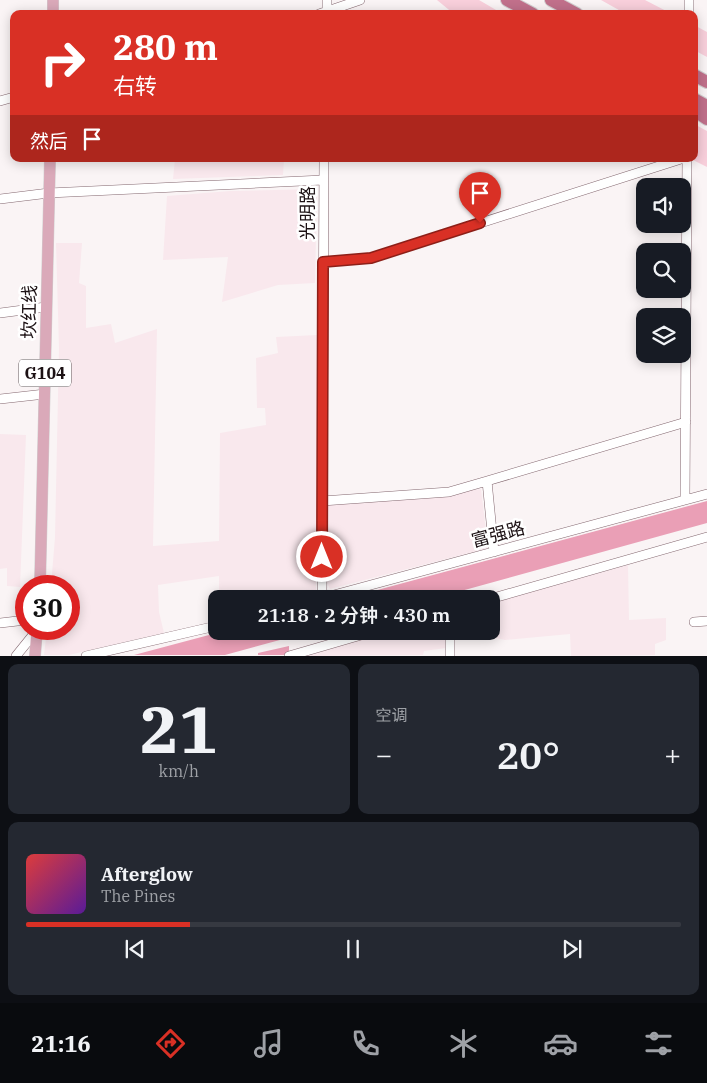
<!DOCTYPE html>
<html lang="zh">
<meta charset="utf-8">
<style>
:root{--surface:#171b24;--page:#242831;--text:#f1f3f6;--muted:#9ea1a6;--line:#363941;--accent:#d93025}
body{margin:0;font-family:"IBM Plex Serif","Noto Sans SC",serif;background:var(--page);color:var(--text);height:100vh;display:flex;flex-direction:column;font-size:19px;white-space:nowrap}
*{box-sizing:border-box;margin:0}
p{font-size:16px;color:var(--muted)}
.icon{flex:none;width:28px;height:28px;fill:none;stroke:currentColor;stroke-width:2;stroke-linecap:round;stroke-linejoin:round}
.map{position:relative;height:656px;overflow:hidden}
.side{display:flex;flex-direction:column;gap:8px;padding:8px;background:#0d0f14;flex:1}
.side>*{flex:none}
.top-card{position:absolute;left:10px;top:10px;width:688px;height:152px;border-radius:10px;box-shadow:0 2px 12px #0003;background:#d93025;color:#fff;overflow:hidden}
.controls{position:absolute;left:636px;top:178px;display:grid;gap:10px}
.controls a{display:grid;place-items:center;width:55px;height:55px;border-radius:10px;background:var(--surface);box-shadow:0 2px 12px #0003;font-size:25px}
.speed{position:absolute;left:15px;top:575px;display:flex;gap:10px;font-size:25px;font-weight:700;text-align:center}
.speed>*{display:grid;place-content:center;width:65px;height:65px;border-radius:50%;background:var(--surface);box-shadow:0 2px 12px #0003;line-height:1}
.speed .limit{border:8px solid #d22;background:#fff;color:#111}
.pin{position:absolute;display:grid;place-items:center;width:42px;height:42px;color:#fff;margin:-51px -21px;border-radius:50% 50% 50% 0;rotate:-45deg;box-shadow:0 0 5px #0007}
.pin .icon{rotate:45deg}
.me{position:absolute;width:55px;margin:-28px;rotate:0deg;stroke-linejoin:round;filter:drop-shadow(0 0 4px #0008)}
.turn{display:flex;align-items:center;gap:18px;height:105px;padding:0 20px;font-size:22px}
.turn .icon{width:65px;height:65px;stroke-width:2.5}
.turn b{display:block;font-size:35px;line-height:42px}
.then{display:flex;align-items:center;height:48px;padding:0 20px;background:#0003;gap:10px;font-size:19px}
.big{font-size:38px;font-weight:600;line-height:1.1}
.side .widget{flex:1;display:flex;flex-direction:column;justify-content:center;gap:8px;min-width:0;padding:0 18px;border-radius:10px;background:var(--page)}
.side .dial{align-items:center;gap:0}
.dial b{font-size:65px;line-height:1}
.song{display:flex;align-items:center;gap:15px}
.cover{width:60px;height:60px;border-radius:8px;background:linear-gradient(135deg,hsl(0 70% 55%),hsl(270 70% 35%))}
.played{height:5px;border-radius:2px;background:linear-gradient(90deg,var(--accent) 25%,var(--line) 25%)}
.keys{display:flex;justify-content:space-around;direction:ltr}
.heat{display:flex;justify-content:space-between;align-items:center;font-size:28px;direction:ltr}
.side .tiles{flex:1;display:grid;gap:8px;grid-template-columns:1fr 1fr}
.widget:last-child{grid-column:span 2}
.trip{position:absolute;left:208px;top:590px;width:292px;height:50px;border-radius:10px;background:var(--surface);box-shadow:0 2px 12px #0003;font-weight:600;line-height:50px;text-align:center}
.tab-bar{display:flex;height:80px;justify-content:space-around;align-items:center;background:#090b0e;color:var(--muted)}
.tab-bar .icon{width:35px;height:35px}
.tab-bar .on{color:var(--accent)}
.tab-bar b{font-size:22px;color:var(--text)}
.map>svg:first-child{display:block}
</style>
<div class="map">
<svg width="707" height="656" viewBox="0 0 707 656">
<rect width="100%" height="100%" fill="#faf4f5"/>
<path fill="#f9e8ed" d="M175,159H284L283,175L173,179Z
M317,189L315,283L278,285L222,302L228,257L163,260L167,196L230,191Z
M56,243H82L79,283L86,286V328L111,324L115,343L157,329L153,546L219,541L220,433L266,425L265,408H257L256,358L278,353L276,337L317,335L316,593L296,599H219V576L158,585L159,612L164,633L69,655H44L47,629H69V586H51L55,537L59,348Z
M0,434L26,435L20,587L7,586V568L0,569Z
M481,489L488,548L330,589L322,573V501L374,500Z
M628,565L629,620L666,618V640L655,644V655L571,656L570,634L505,640L491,637L454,639V631H491V603Z
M391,631H446V648L424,651L423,655L307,656Z"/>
<path fill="#f8cfdb" d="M437,0H479L503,14H454Z
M601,0H645L672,14H626Z
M694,25L707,32V57L694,50Z
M694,124L707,131V167L691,159H694Z"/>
<path fill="#ea9fb6" d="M707,501V523L432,599H344Z
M224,631H313L225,655H134Z
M289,646V655H258V653Z"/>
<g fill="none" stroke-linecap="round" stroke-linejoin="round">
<defs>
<path id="minor" d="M327,0V14
M689,0V14
M319,14L360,0
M0,101L14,97
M0,199L49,193L323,180
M323,262L371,258L681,159
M0,313L46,307
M0,399L45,394
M685,500L687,159
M322,501L449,492L487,481
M494,552L487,481L686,422
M322,598L324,159
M319,599L707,494
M490,599L707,537
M694,622L707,621
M0,623L26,620
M16,656L37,630
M86,656L216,626
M289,656L375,631
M450,656V631"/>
<path id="major" d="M53,14V0
M40,586L50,159
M35,656L37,629"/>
<path id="highway" d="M507,0L533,14
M551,0L577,14
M694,75L707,82
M694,99L707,106
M694,110L707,119"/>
</defs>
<use href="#minor" stroke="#846870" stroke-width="10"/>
<use href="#major" stroke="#d2cfd0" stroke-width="12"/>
<use href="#highway" stroke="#d2cfd0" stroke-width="14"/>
<use href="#minor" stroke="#fff" stroke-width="9"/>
<use href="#major" stroke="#daa9b9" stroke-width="11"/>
<use href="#highway" stroke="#c1708b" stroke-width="12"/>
</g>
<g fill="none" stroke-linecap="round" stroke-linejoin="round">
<defs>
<path id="route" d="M322,557L323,262L371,258L480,223"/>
</defs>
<use href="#route" stroke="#8d1f18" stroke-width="12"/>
<use href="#route" stroke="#d93025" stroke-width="9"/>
</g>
<g text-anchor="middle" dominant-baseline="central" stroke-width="5" stroke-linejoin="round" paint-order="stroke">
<rect fill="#fff" stroke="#60585a" stroke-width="1" x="19" y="359.5" width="52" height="27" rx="4"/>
<g font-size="16" font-weight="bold" fill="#1c1114">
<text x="45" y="373">G104</text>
</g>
<g font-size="18" fill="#1c1114" stroke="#fff">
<text transform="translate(307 213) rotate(-90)">光明路</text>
<text transform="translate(29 312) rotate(-89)">坎红线</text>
<text transform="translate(498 534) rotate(-15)">富强路</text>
</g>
</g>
</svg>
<div class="controls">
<a><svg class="icon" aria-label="sound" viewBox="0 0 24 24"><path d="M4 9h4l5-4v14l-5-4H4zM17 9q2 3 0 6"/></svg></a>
<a><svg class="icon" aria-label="search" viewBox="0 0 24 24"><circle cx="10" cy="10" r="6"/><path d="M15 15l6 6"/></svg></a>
<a><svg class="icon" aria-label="layers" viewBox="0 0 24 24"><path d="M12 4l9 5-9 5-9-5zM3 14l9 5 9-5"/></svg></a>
</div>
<div class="speed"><div class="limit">30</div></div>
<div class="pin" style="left:480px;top:223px;background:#d93025"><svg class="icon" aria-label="arrive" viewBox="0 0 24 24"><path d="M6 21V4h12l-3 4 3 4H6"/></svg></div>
<svg class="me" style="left:322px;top:557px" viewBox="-20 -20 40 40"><circle r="17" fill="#d93025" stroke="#fff" stroke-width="3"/><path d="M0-11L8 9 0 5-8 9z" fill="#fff"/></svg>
<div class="trip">21:18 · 2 分钟 · 430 m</div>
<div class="top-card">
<div class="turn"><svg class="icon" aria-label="right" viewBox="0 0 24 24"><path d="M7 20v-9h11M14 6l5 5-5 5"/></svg><div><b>280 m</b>右转</div></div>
<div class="then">然后<svg class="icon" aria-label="arrive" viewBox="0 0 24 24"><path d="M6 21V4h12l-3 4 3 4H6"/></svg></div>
</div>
</div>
<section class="side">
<div class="tiles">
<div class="widget dial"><b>21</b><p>km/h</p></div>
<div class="widget"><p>空调</p>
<div class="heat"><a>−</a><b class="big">20°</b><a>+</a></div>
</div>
<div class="widget">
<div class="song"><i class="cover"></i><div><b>Afterglow</b><p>The Pines</p></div></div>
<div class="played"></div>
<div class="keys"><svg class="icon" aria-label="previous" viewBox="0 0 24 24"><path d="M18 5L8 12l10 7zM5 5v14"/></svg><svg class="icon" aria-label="pause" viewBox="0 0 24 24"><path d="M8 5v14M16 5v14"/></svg><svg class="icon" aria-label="next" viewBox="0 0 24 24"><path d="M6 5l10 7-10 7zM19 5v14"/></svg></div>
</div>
</div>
</section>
<nav class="tab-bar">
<b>21:16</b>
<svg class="icon on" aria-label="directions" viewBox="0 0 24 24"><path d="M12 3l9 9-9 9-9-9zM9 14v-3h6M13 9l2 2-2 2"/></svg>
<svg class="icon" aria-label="music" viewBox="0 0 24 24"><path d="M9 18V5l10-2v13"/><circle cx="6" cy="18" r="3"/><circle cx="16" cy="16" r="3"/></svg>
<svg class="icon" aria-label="phone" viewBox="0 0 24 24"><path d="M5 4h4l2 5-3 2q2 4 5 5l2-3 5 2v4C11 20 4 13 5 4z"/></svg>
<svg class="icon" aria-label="climate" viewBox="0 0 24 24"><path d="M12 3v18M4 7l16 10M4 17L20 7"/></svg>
<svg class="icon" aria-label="car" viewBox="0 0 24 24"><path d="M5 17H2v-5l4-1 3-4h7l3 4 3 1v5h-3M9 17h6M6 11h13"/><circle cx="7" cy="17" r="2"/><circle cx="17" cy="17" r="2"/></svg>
<svg class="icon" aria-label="filters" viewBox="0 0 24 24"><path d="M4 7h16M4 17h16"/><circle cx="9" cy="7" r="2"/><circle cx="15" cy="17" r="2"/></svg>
</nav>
